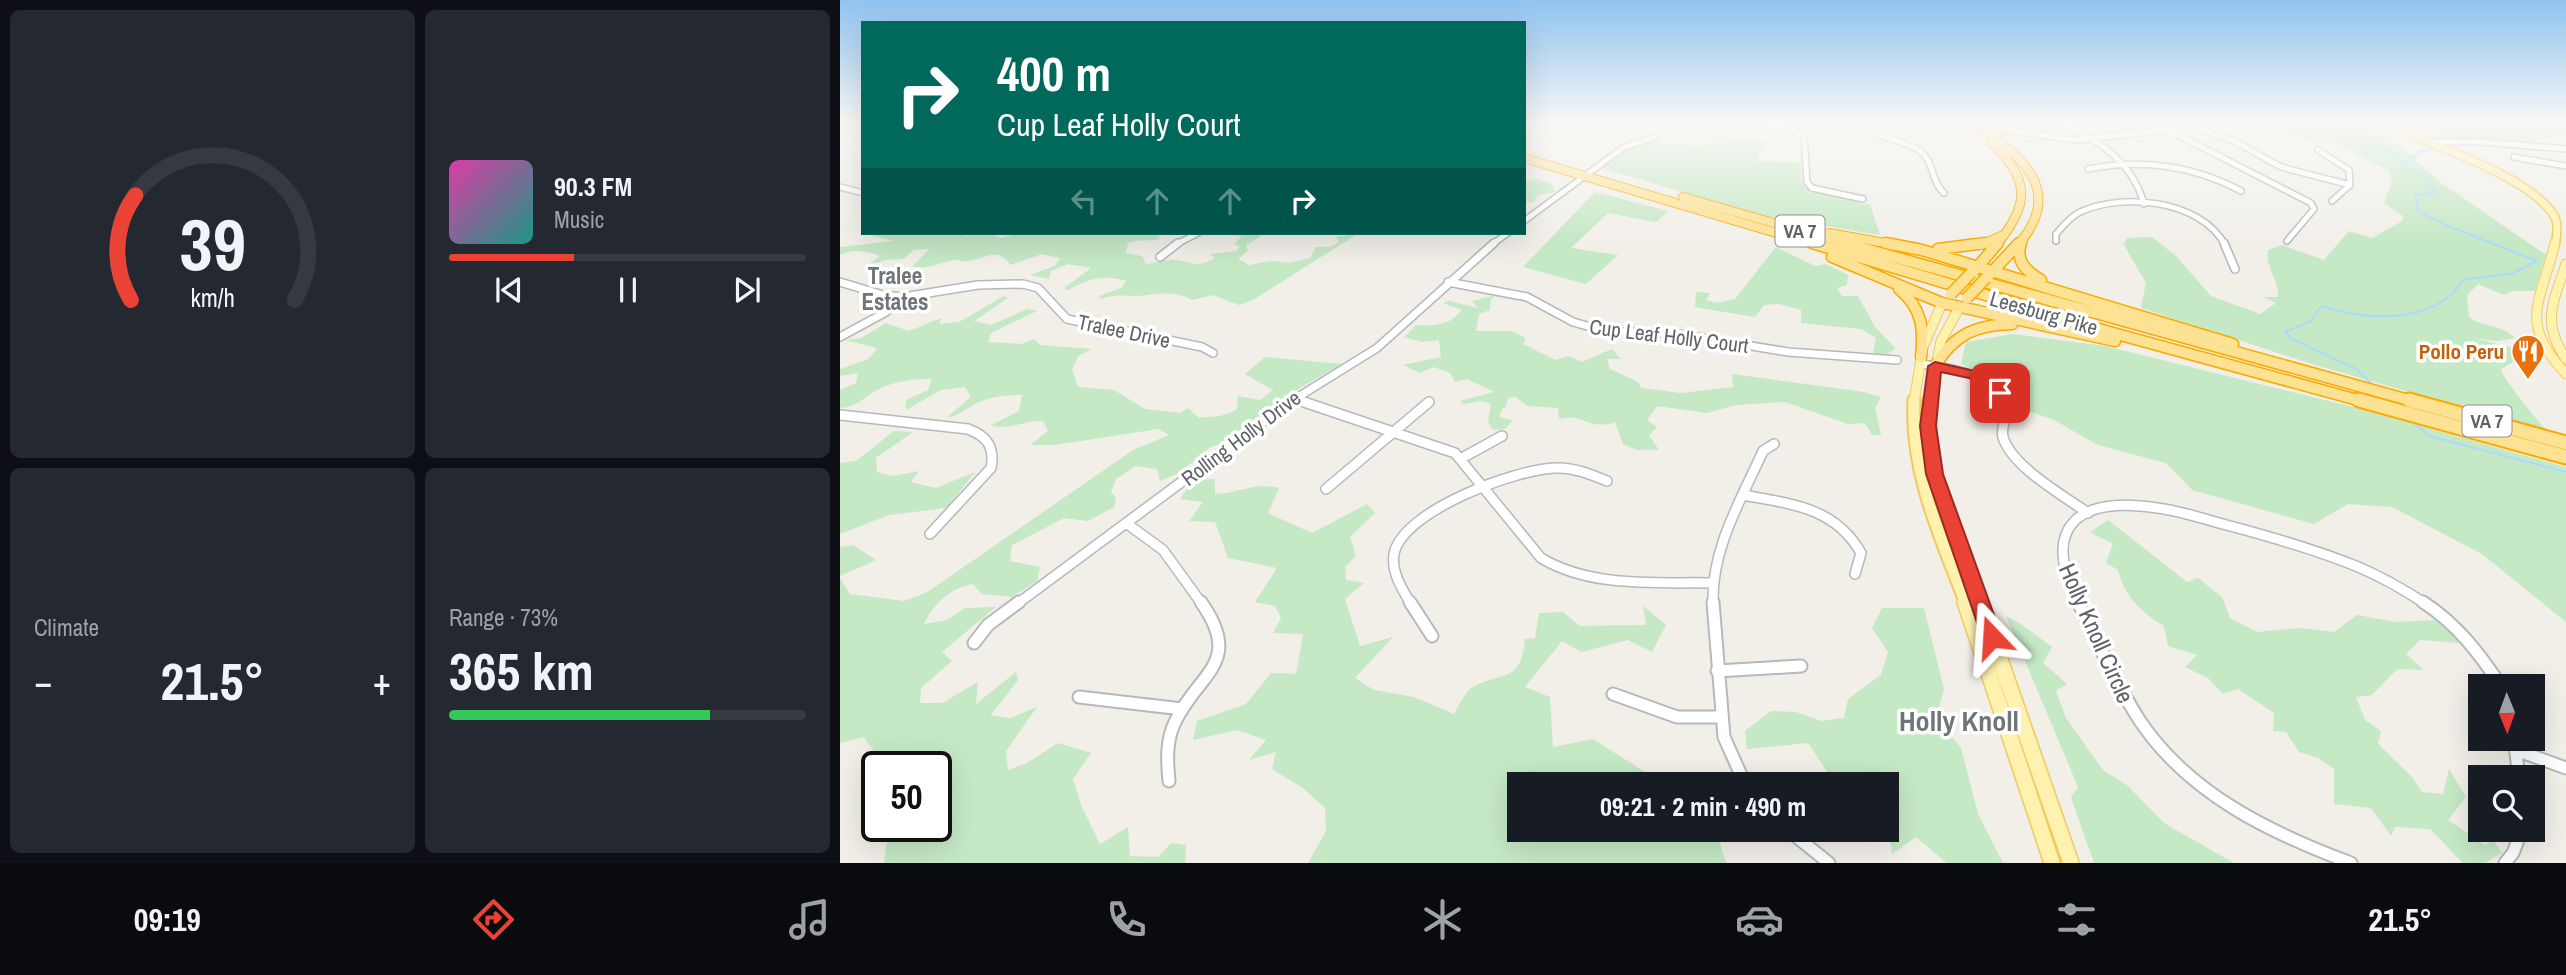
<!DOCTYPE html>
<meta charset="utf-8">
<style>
:root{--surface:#171b24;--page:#242831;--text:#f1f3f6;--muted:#9ea1a6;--line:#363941;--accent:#ea4335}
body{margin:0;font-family:"Archivo Narrow",sans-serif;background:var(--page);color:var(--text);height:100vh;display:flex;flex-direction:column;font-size:26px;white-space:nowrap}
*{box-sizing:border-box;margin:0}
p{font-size:23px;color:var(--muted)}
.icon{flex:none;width:38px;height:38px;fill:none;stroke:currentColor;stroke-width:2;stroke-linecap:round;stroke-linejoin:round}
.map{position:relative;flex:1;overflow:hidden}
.drawer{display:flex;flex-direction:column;gap:10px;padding:10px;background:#0d0f14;width:840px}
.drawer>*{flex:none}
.guide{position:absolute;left:21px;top:21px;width:665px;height:214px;border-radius:0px;box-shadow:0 7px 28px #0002;background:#00695c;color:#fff;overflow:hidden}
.needle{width:46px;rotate:179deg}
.tools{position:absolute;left:1628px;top:674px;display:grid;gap:14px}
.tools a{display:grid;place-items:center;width:77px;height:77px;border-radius:0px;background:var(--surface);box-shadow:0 7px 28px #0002;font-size:35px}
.speed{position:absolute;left:21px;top:751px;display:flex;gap:14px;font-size:35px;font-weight:700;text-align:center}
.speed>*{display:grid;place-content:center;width:91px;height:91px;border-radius:50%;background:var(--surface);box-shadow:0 7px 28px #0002;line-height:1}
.speed .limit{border:4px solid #111;border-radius:10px;background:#fff;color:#111}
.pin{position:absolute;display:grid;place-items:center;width:60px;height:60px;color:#fff;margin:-30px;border-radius:14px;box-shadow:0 4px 10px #0006}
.me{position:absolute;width:77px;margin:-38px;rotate:340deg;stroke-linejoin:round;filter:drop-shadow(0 0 5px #0008)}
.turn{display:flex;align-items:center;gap:24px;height:147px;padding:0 21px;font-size:32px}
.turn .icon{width:91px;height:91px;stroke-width:2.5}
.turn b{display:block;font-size:49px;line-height:60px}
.lanes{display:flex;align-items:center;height:66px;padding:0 21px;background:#0003;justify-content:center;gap:35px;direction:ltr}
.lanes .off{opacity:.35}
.big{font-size:52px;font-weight:800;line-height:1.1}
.drawer .tile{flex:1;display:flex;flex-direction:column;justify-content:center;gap:10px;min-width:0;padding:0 24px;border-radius:10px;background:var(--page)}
.drawer .dial{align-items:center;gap:0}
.dial svg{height:182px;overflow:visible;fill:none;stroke:var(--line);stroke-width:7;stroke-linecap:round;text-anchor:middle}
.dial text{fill:var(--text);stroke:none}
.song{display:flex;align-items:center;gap:21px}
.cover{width:84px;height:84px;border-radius:10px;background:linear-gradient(135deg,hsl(320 70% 55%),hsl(170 70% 35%))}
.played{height:7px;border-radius:4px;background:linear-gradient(90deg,var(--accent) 35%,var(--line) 35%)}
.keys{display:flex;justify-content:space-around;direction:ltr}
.heat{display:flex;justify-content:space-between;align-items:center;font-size:38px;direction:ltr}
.charge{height:10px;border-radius:5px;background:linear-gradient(90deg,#34c759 73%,var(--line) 0)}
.drawer .tiles{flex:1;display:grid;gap:10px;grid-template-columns:repeat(2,1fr)}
.trip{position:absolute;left:667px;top:772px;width:392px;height:70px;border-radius:0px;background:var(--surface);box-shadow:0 7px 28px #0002;font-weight:800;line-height:70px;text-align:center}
.dock{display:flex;height:112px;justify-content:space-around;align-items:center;background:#090b0e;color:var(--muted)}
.dock .icon{width:49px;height:49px}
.dock .current{color:var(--accent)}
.dock b{font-size:32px;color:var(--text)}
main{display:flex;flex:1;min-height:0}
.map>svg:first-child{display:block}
</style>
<main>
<section class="drawer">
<div class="tiles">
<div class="tile dial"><svg viewBox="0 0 100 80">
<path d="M14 69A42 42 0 1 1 86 69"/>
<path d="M14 69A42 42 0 0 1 16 23" stroke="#ea4335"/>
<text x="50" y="56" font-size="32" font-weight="700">39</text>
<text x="50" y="72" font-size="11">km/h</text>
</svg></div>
<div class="tile">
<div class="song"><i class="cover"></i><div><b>90.3 FM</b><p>Music</p></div></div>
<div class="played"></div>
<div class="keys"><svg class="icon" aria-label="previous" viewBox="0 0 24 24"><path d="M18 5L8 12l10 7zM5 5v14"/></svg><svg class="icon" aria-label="pause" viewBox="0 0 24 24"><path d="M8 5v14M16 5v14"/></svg><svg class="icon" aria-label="next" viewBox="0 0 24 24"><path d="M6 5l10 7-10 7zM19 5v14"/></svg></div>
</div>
<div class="tile"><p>Climate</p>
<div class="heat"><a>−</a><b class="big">21.5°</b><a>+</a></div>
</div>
<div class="tile"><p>Range · 73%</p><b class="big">365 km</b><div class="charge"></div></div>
</div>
</section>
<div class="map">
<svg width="1726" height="863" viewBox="0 0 1726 863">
<rect width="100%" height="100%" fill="#f1efe8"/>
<path fill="#c5e8c5" d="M1253,123H1336L1317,128L1256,136L1248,133L1271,130Z
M1398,123H1530L1534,129L1527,131L1549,137L1600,182L1706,255L1695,291H1672L1664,295L1638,284L1627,295L1629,317C1644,328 1661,324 1675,338L1657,341L1633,338L1670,347L1691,361L1678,359L1661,369C1665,383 1696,417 1707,432L1472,364L1301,308L1306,283L1284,245L1287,238L1312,237L1336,256L1371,296L1420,314L1436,303L1423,297H1438C1439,278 1425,269 1428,250L1442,245L1484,260L1509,231L1532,238L1562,221L1563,216L1544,203L1552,182L1550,171L1499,145L1427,133L1421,128Z
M1614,123H1726V137L1697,139V143L1593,137L1579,134L1598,135L1592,129L1611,127Z
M874,136L925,141L916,161L961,162L962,183C974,199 992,192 1009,198C1017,202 1020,205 1030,204L1040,235L924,216L762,168L768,159L803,141L866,146Z
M695,179L712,184L715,192L698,195L694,202H684V180Z
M755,192L828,211L816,222L768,213L731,248L778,255L746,284L683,267Z
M23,233H126L124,236L150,233L160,238L181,233H323L318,236L320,239C308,242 298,238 286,244L288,246L285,253L302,256L306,264C316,263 325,259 336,260C356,262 355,269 375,258L369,254L397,251L399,246L394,244L402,236L390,235L393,233H419L420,237L406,245L408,251L398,259L409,265L432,261L449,263L470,258L476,247H490L499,242L496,237L519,233L413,300L399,305L373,295L352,300C333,289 316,295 295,296C281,296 276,294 261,299L259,296L281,288L286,281C263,274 248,279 228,290L224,288L251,268L228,264L211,271L209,279L190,275L215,266L220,258L202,254L170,265C158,246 145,259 129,261C126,262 120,260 117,260C101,261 90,270 72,267L89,249L74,250L63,259L46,260L23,268L40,256C28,251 12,248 0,255V247L54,241Z
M936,247L975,266L985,264L1008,275L1007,285L997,288L1002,296H1018L1035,327L1056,349L1047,354H1033L1036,338L1021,329L961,323V310L939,304L924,305L915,317L855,307L856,292L870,293L866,300L877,303L895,299Z
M656,295L651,299L650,310L639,314L636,331H672L686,338L683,344L715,360L728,356L742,362L772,349L781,359H767L770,369L798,382L801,388L841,393L893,387L892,374L1024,392L1041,397L1035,408L1041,435H1032L1025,423L1008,424L945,402L896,405L867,413L817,406L807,420L817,427L809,435L819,450H797L783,444L775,422C759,428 751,423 736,418C732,417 724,418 719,419L718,408L688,406L675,397L668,398L666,407L662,409L659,417L673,420L665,429L653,430L648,422L651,404L642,401L623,404L620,401L654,392L627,379L615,382L610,373L594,367L580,373L563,365L601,357L599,340L582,342L564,337L576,325C596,326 609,326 622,310L603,303L609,301L638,308L632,301Z
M164,296L168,298L134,321L151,325L187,309L197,311L151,333L148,342L181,344L194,339L200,345L252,349L238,356L232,370L238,387L274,390L305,409L340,413L348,408L359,418L380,416L397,410L398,396L420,400L433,390L405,374L425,357L502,364L458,389L386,444L372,446L339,473L320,481L317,469L296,466L276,479L271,492L276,498L274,507L248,521L224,518L172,545L170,561L200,567L197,581L172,597L142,594L133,584C110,588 94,603 84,624L107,620L125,608L156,607L102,652L112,661L81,688L80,703H102L138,682L136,704L176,672L178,680L151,715L170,718L197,707L166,751L168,770L187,763L218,743L251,753L233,779L241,805L260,844L288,827L290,856L318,857L331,843L346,845L345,863H44L49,826H96V766H44L24,737L0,743V578L10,594L64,601L86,593L293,450L329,435L318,429L215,445H190L208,431L203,421C185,420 167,431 151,425L179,411L182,395C165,395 152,396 137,403C125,409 119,416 106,418L131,397L125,387L101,390L66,410V400L88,390L92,379C74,379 59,380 41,388C27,394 17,408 0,408V390L16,383L18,373L0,376V369L29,359L37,348L5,340L21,338L46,323L69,331L101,318L100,324L119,322Z
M1173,334L1265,346L1513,407L1726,467V622L1642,554L1552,507L1508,504L1474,524L1352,490L1326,463L1258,445L1214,420L1174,406L1148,376L1121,364L1126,342Z
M54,431L73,432L36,458L37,472L52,476L79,471L71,482L96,488L135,472L107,508L49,515L0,534V463L16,461Z
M375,479V494C402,493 411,482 439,488L428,513L472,533L527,504L535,513L510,537L516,556L505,567L506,580L524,583L505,599L520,646L553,637L515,678L534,690L574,697L614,714C619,706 625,691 633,687C662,671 681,684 685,639L695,638L699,613L723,612L740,626L806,625L803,606L826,625L812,652L788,640L741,652L722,641L685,687L710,697L713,747L753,739L824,784H679V830H876L886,863H468L486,831L485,808L463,788L432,769L436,752L409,760L426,740L397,730L353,740L357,721L406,704L431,673L456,674L463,634L433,633L441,618L435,606L415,602L437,568L388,558L375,522L349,521L363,502L340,499L353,480Z
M1268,520L1347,582L1358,578L1382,597L1390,618L1417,632L1461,628L1494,632L1517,615L1556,622L1595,620L1621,643L1580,640L1566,654L1584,670L1557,669L1532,695L1516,697L1525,720L1541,731L1538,744L1572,777L1582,792L1603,794L1609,769L1626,797L1608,820L1645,845L1653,840L1662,853L1645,863H1623L1590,829L1555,827L1551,836L1531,808L1494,804V769L1478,758L1459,752L1446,732L1433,731L1434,713L1398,689L1383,694L1368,678L1345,667L1357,655L1328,646L1324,626C1302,613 1284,596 1278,570L1266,563L1273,544L1250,532Z
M13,545L36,560L0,576V547Z
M1042,608H1084L1104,689L1096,718L1121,748L1138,814L1163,863H1107L1076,837L1052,854L1047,812L1046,784H995L968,743L907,749L905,731L931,711L956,712L981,721L1004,718L1008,699L1041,675L1048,652L1032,628Z
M1166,616L1181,624L1212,647L1203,663L1227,684L1216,691L1226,718L1263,770L1288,786L1324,823L1394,863H1254L1231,797L1238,787Z"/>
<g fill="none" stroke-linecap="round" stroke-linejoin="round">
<path stroke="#aadaff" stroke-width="2" d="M1452,123L1496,139L1575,157
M1615,137L1649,135
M1532,384L1516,369L1452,339L1445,332L1471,321L1481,306C1525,320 1595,326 1623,280L1673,273L1697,261L1608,226L1579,212L1575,195L1596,193L1582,174L1563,167L1559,162L1572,161L1577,153L1591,149
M1572,421L1589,436L1726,472"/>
<defs>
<path id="minor-far3" d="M856,123H887
M913,123L951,129L964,136L967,182L972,188L1023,199
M1021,123C1037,140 1061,138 1080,151C1094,161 1091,182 1104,193
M1116,123L1236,140L1327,130L1348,123
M1219,123C1257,138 1293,163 1304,204
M1346,124L1394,141L1441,167L1510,185
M1328,130L1471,203L1474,209L1447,241
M0,134L23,123
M1589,142H1642L1726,149
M1478,150L1509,170L1510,185L1492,201
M1674,157L1726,166
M1248,169C1300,158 1355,166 1401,191
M0,187L23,193
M684,221L784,147L814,137
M1216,241V234C1223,226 1230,217 1240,212C1283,192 1361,200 1385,245
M335,245L358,233
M651,245L668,233"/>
<path id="minor-far2" d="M1384,243L1395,269
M320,257L338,243
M0,282L43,295L63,297L138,285L183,284L198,288L227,319L362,347L373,353
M608,282L687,297L733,322L765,331L838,334L948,352L1057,360
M0,337L46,312L63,297
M1080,364C1112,368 1148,372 1166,402
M454,399L463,402
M450,402L537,348L654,243"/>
<path id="minor-far1" d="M458,400L615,453L701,558C751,588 816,582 872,583
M1165,400C1170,413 1160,425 1163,437C1171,466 1224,496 1248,513
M0,415L128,429C147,436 155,447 151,468L90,534
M622,458L662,436
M486,489L589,402
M903,495C951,504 995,507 1021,553L1015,574
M286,523L323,550L362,604
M177,604L452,400
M571,604C562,589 551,572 554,554C562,511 676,469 715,468C733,467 750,474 767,481
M873,604C871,549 901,500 923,451L934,444
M1239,604C1199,526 1238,496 1317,508C1343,511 1369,521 1394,527C1435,538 1476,550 1516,566C1540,576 1563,589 1586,604"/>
<path id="minor" d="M570,602L592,636
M873,602L884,737L905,784
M1238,602C1258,642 1276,684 1300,721C1350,795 1431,833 1511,863
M1583,602C1617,624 1639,653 1661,686
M134,643L148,625L179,602
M877,671L961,666
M773,694L837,717H880
M239,697L342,709
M1674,738L1679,777
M1676,750L1726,768
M329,781C327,761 326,740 335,722C359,672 404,663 361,602
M948,830L989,863
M1665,863L1673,853L1682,830"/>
<path id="major-far3" d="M1547,123C1591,146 1686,174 1713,214C1719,222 1717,236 1715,245"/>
<path id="major-far2" d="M1715,243C1701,303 1677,321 1726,374
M1726,264C1713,303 1701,322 1726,359
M1074,402L1083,347L1102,303
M1089,402L1101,341L1119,308"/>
<path id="major-far1" d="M1074,400C1070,473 1101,538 1126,604
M1089,400L1091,463L1140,604"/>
<path id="major" d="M1125,602L1212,863
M1140,602L1231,863"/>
<path id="highway-far2" d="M1132,123C1179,153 1227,189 1178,245
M1157,137L1154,131L1171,130
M1151,142C1190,179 1191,204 1156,245
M684,158L977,245
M843,197L1010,245
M989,233L1056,245
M1141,245L1161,236
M1180,245L1183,240"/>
<path id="highway-far1" d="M972,243L1266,331L1525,402
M1004,243L1576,402
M1046,243L1082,250L1393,344
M1181,243C1175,261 1186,271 1201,280
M1098,249L1145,243
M992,257L1102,303L1275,341
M1134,271L1158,243
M1149,275L1179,243
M1059,289C1082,308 1084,328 1081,357
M1095,366C1114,334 1136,325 1172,324"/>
<path id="highway" d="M1519,400L1726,457
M1569,400L1726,443"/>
</defs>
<use href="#minor-far3" stroke="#b5b8bc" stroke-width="8"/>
<use href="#minor-far2" stroke="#b5b8bc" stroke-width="10"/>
<use href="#minor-far1" stroke="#b5b8bc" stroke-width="12"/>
<use href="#minor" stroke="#b5b8bc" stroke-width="15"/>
<use href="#major-far3" stroke="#f2c960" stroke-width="10"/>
<use href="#major-far2" stroke="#f2c960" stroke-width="11"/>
<use href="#major-far1" stroke="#f2c960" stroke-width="15"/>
<use href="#major" stroke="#f2c960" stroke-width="18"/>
<use href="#highway-far2" stroke="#f9ab00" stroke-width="10"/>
<use href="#highway-far1" stroke="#f9ab00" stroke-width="13"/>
<use href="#highway" stroke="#f9ab00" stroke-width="17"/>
<use href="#minor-far3" stroke="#fff" stroke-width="5"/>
<use href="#minor-far2" stroke="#fff" stroke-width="7"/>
<use href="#minor-far1" stroke="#fff" stroke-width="9"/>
<use href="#minor" stroke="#fff" stroke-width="11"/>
<use href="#major-far3" stroke="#fff2af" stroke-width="7"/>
<use href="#major-far2" stroke="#fff2af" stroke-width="9"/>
<use href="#major-far1" stroke="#fff2af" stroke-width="11"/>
<use href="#major" stroke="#fff2af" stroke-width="15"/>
<use href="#highway-far2" stroke="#fde293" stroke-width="8"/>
<use href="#highway-far1" stroke="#fde293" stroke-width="10"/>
<use href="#highway" stroke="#fde293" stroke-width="13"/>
<defs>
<path id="highway-bridge" d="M1111,294L1131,273
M1127,298L1146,278"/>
</defs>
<use href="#highway-bridge" stroke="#f9ab00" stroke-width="13" stroke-linecap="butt"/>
<use href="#highway-bridge" stroke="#fde293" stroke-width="10"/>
</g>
<linearGradient id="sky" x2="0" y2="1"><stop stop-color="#8fc3f1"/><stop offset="0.51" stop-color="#f9f8f5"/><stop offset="1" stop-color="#f9f8f5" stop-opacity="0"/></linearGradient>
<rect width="1726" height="243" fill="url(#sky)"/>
<path fill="#ea4335" stroke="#982c22" stroke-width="2" d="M1095,362L1139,372L1168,393L1166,396H1155L1129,378L1101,372L1096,426L1103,474L1162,637L1159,643L1152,645L1145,643L1142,637L1086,474L1080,426L1088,366Z"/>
<defs>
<symbol id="restaurant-pin" viewBox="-11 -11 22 30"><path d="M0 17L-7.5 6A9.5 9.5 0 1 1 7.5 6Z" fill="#e8710a" stroke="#fff"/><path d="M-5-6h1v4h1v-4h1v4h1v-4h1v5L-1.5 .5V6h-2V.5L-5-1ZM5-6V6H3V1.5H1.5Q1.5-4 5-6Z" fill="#fff"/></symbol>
</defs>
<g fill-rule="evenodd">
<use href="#restaurant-pin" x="1669" y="332" width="38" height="52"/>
</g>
<g text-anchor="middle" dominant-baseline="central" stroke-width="7" stroke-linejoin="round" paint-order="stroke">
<g fill="#fff" stroke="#8f9295" stroke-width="2">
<rect x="935.5" y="215.5" width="49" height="31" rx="5"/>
<rect x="1622.5" y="405.5" width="49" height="31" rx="5"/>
</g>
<g font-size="19" font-weight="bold" fill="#5f6368">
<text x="960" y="231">VA 7</text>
<text x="1647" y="421">VA 7</text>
</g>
<g font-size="21" fill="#5f6368" stroke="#fff">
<text transform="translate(1204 313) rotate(16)">Leesburg Pike</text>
<text transform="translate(284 331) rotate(12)">Tralee Drive</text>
<text transform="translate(829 336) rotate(7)">Cup Leaf Holly Court</text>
<text transform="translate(401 438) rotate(-37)">Rolling Holly Drive</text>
</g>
<g font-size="21" font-weight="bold" fill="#c56008" stroke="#fff" text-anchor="end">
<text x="1664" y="351">Pollo Peru</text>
</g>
<g font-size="23" font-weight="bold" fill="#70757a" stroke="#fff">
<text x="55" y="275">Tralee<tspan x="55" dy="26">Estates</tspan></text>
</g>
<g font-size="24" fill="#5f6368" stroke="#fff">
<text transform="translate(1257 633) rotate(66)">Holly Knoll Circle</text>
</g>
<g font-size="28" font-weight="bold" fill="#70757a" stroke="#fff">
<text x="1119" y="721">Holly Knoll</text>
</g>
</g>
</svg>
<div class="tools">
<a><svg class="needle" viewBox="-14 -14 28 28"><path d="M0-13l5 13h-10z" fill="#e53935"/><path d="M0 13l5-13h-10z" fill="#9ea1a6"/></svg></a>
<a><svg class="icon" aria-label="search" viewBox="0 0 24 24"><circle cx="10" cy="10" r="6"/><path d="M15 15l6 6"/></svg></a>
</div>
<div class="speed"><div class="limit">50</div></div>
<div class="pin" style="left:1160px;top:393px;background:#d93025"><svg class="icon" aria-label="arrive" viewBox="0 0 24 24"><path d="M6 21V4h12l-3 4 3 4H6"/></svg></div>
<svg class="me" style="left:1152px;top:637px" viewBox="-20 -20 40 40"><path d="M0-17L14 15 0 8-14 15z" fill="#ea4335" stroke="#fff" stroke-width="4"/></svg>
<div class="trip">09:21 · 2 min · 490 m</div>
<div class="guide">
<div class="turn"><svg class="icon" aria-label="right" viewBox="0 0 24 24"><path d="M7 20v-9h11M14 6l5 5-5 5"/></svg><div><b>400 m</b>Cup Leaf Holly Court</div></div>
<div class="lanes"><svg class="icon off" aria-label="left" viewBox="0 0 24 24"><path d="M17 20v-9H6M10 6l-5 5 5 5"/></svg><svg class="icon off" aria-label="ahead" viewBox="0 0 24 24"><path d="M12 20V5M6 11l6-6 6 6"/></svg><svg class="icon off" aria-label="ahead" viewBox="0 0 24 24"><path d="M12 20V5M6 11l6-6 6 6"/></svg><svg class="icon" aria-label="right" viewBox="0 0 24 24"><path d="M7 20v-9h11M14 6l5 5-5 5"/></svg></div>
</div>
</div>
</main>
<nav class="dock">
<b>09:19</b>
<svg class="icon current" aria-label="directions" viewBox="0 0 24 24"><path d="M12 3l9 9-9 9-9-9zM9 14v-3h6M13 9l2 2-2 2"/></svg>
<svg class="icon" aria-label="music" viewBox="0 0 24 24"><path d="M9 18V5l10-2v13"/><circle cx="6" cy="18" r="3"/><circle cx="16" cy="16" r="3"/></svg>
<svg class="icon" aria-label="phone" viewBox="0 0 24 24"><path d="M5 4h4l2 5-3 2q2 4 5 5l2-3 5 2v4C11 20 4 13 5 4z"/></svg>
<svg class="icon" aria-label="climate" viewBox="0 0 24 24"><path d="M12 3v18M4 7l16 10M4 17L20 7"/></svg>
<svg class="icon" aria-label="car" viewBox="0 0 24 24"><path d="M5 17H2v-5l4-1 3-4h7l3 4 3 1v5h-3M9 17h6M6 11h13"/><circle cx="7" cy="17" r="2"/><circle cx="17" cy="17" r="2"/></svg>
<svg class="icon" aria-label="filters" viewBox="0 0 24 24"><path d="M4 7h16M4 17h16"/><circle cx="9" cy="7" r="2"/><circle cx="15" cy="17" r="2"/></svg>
<b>21.5°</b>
</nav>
